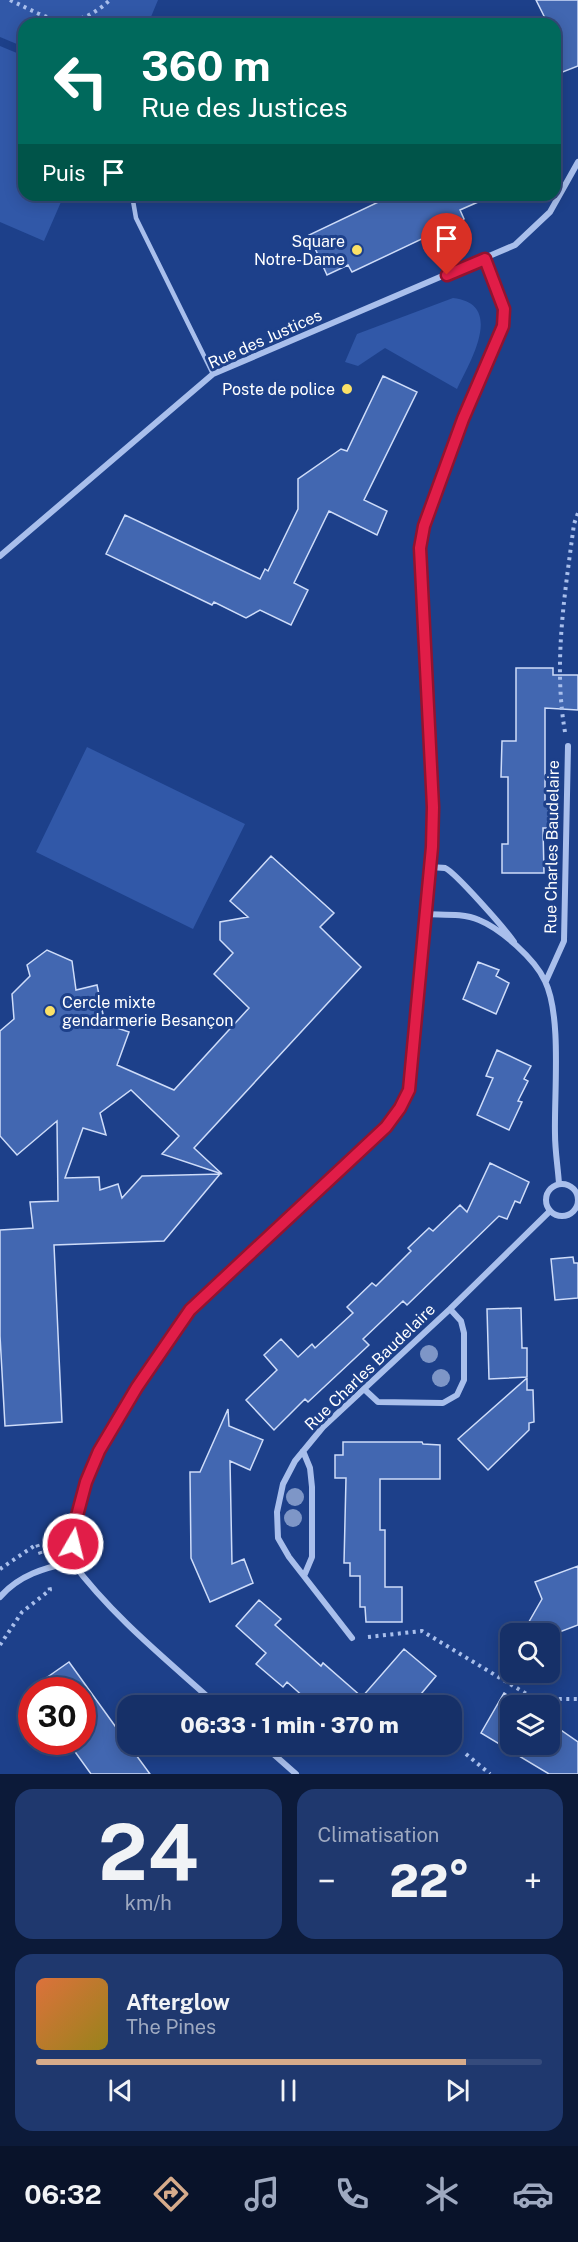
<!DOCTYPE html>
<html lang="fr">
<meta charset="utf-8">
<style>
:root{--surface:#163068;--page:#1f386e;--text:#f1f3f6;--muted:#9ea9c0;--line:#354b7c;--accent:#d6ab8b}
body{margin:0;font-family:"Public Sans",sans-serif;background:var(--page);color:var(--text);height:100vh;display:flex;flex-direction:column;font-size:22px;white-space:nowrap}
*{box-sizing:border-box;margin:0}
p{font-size:20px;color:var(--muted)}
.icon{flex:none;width:33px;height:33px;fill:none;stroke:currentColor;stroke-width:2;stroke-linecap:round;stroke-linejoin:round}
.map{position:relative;height:1774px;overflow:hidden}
.drawer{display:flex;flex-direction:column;gap:15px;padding:15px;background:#0c1a39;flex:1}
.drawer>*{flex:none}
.top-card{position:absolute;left:18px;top:18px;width:543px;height:183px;border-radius:18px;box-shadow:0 3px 15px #0003,0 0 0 2px var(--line);background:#00695c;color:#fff;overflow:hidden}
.tools{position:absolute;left:500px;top:1623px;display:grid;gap:12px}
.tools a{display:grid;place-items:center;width:60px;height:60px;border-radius:12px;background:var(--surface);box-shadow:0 3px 15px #0003,0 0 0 2px var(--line);font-size:30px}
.speed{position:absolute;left:18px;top:1677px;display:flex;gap:12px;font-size:30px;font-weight:700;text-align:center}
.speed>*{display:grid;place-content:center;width:78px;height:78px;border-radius:50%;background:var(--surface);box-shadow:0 3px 15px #0003,0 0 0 2px var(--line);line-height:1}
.speed .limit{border:9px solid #d22;background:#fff;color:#111}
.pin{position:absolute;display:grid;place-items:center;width:51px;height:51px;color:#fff;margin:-62px -26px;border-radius:50% 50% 50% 0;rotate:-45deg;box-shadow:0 0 6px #0007}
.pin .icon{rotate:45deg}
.me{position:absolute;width:66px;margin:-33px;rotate:8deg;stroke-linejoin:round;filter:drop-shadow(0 0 4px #0008)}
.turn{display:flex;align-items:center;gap:21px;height:126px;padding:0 24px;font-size:27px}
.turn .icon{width:78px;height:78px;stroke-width:2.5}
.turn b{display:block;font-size:42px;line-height:51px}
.then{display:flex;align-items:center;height:57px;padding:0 24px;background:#0003;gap:12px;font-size:22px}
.big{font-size:45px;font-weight:800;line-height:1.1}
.drawer .card{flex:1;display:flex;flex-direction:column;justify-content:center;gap:9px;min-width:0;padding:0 21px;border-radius:18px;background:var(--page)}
.drawer .dial{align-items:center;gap:0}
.dial b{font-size:78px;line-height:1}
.song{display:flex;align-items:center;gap:18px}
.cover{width:72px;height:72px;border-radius:9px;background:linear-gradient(135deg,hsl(20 70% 55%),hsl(50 70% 35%))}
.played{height:6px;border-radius:3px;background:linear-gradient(90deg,var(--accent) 85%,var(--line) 85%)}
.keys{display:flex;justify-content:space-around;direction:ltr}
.heat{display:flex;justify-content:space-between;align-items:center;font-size:33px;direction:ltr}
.drawer .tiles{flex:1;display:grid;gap:15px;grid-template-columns:1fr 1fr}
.card:last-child{grid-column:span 2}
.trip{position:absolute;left:117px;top:1695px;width:345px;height:60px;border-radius:18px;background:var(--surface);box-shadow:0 3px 15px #0003,0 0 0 2px var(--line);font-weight:800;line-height:60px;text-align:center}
.dock{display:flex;height:96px;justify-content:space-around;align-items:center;background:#09132a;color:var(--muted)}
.dock .icon{width:42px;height:42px}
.dock .selected{color:var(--accent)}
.dock b{font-size:27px;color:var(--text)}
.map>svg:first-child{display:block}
</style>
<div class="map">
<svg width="578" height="1774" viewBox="0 0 578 1774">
<rect width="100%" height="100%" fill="#1d408a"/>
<path fill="#3158a8" d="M0,0H158L148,24H24V47L0,37Z
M0,46L24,56V195H64L44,241L0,222Z
M453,298C506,304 469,363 457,389L385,348L358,366L345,362L357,334Z
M87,747L245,824L193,929L36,852Z"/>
<path fill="#4267b1" stroke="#cedcf9" stroke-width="1.5" d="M536,0H578V66L555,75V24H548Z
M393,195H494L460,210L464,219L352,272L348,265L327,275L309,235Z
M383,376L417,392L364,500L387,511L377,535L329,511L294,583L308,590L291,625L260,610L246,618L214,602L212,605L106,554L125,515L260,579L265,569L268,571L298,509V479L341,449L347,451Z
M516,668H553V675H578V710L545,708V804L548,805V828H543L544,873H502V844H508V777H501L502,741H516Z
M271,856L334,913L320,927L361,967L194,1148L222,1174L162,1154L179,1136L131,1090L100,1113L106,1135L83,1128L65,1178L99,1177L100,1190L118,1184L122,1198L142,1176L220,1174L164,1241L54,1245L62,1422L5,1426L0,1336V1230L33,1228L30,1202L58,1201L57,1121L17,1155L0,1136V1031L14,1019L12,994L30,976L27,965L47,950L72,961L76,990L97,985L105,1024L129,1032L117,1065L174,1090L249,1008L214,974L233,953L220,940V922L248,917L230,901Z
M478,962L499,970L496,976L509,983L496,1014L463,999Z
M497,1050L531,1066L524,1079L528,1081L518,1101L522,1102L509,1130L477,1115L493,1078L486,1076Z
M490,1163L529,1182L520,1203L515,1201L507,1219L499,1216L407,1305L403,1301L363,1339L369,1345L308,1402L305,1399L274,1430L246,1400L277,1370L264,1355L281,1339L298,1357L312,1344L315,1348L353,1313L347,1307L372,1283L376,1286L411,1251L408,1248L429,1228L433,1231L460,1205L467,1212Z
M573,1257L574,1263H578V1298L555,1300L551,1259Z
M521,1308L522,1348H527V1377L489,1379L487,1309Z
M527,1378V1390H533L534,1422L529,1423V1430L488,1470L458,1439Z
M228,1409L229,1426L263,1440L250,1470L230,1461L232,1564L244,1559L253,1583L210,1602L191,1558L190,1472H200Z
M343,1442H422L423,1444L440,1445V1479H380V1530H385V1587H402V1622H366L365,1607H360V1576H350V1563H344L346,1478H335V1455H343Z
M578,1566V1625L549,1636V1634H522L542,1599L535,1582Z
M259,1600L281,1619L275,1625L321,1666L323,1663L362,1697L404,1649L436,1676L411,1706H314L287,1682L283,1687L256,1664L266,1653L236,1626Z
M69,1662L128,1744L150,1774H91L68,1742H82V1690H29Z
M520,1672H538L533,1680Z
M504,1693L524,1706H510V1744H549V1722L578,1742V1774H549L481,1733Z"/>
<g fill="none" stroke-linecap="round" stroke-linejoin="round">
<path stroke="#a9bfec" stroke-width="4" stroke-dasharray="3 4.5" stroke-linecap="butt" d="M10,0C50,19 71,35 110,0
M565,732C553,663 565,593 574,524L578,513
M0,1569L37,1544L41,1555
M368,1637L422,1631L535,1699H578
M0,1645L22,1612L50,1590L49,1585
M466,1754L490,1774"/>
<path stroke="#a9bfec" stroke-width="4.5" d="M132,195L136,218L213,374"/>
<path stroke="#a9bfec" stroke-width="6" d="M0,556L213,374L515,245L550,212L578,162
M430,867C434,868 441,867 445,868C455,872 506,930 514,942
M425,914C442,915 463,913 479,920C501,929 535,959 545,981C562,1016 554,1093 555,1134C555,1151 558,1168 559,1184
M546,981L564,941L568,746
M546 1200a16 16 0 1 1 32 0a16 16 0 1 1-32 0Z
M364,1389L378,1402L443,1403L457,1395L464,1380V1333L461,1321L450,1309
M303,1451L310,1468L312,1487V1557L304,1576
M0,1597C19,1575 44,1568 72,1562
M352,1638L289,1557L278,1538L277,1512L283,1484L295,1461L323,1427L450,1309L550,1211
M218,1706C167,1660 113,1617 72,1562L74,1527L85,1482L99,1451L137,1387L190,1310L386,1127L400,1108L409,1090L432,847L433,807L420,548L424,526L463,419L503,326L504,309L485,259
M262,1744L296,1774"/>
</g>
<g fill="#7e96c7">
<circle cx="429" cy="1354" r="9"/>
<circle cx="441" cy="1378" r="9"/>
<circle cx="295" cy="1497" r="9"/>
<circle cx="293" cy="1518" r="9"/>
</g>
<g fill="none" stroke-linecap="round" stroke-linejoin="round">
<defs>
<path id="route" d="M73,1544L74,1527L86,1482L99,1451L137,1387L190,1310L386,1127L400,1108L409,1090L432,847L433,807L420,548L424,526L463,419L503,326L504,309L485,259L447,275"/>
</defs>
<use href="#route" stroke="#92132f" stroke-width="15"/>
<use href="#route" stroke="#e11d48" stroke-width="10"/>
</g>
<g fill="#fbe167" stroke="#1d408a" stroke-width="2">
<circle cx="357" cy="250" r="6"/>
<circle cx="347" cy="389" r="6"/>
<circle cx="50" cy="1011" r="6"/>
</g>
<g text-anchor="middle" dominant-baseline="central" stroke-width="6" stroke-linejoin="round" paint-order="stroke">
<g font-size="16" fill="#fff" stroke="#1d408a" text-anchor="end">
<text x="345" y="241">Square<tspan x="345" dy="18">Notre-Dame</tspan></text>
<text x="335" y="389">Poste de police</text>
<text x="62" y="1002" text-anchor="start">Cercle mixte<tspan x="62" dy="18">gendarmerie Besançon</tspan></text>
</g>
<g font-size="16" fill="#fff" stroke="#1d408a">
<text transform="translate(265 339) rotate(-24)">Rue des Justices</text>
<text transform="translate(552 847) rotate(-89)">Rue Charles Baudelaire</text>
<text transform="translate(370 1367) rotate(-44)">Rue Charles Baudelaire</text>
</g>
</g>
</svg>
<div class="tools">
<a><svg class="icon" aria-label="search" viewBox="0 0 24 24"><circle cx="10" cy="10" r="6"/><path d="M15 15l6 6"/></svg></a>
<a><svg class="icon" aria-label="layers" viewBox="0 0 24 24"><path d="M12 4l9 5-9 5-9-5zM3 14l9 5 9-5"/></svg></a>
</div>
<div class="speed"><div class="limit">30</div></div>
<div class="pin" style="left:447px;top:275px;background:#d93025"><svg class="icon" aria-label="arrive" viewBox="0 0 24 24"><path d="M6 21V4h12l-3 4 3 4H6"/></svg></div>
<svg class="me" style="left:73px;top:1544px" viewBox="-20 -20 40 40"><circle r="17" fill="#e11d48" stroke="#fff" stroke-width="3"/><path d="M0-11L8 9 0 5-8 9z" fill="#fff"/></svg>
<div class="trip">06:33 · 1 min · 370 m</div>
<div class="top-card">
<div class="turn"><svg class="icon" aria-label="left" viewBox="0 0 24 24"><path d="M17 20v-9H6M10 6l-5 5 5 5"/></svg><div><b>360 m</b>Rue des Justices</div></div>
<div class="then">Puis<svg class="icon" aria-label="arrive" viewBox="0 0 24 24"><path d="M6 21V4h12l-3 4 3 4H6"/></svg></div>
</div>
</div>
<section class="drawer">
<div class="tiles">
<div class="card dial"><b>24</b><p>km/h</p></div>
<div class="card"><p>Climatisation</p>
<div class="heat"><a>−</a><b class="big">22°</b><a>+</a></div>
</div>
<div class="card">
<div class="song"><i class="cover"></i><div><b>Afterglow</b><p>The Pines</p></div></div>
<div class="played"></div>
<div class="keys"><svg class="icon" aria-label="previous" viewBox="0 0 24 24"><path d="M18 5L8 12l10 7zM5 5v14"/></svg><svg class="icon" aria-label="pause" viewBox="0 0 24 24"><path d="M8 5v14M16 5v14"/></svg><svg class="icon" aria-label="next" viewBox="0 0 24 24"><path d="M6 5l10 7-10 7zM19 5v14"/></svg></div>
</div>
</div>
</section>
<nav class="dock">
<b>06:32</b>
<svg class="icon selected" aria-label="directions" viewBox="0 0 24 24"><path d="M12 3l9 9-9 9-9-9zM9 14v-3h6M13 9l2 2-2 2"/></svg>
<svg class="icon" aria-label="music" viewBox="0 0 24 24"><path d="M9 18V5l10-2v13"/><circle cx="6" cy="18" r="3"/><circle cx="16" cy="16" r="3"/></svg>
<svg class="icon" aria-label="phone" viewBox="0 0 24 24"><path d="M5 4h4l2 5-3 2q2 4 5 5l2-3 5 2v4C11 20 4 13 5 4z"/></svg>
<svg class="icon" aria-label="climate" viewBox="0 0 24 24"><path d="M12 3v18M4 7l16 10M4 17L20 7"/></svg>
<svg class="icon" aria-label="car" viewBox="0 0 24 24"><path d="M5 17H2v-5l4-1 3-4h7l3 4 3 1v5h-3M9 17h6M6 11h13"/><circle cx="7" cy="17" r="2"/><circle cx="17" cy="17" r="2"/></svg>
</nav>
